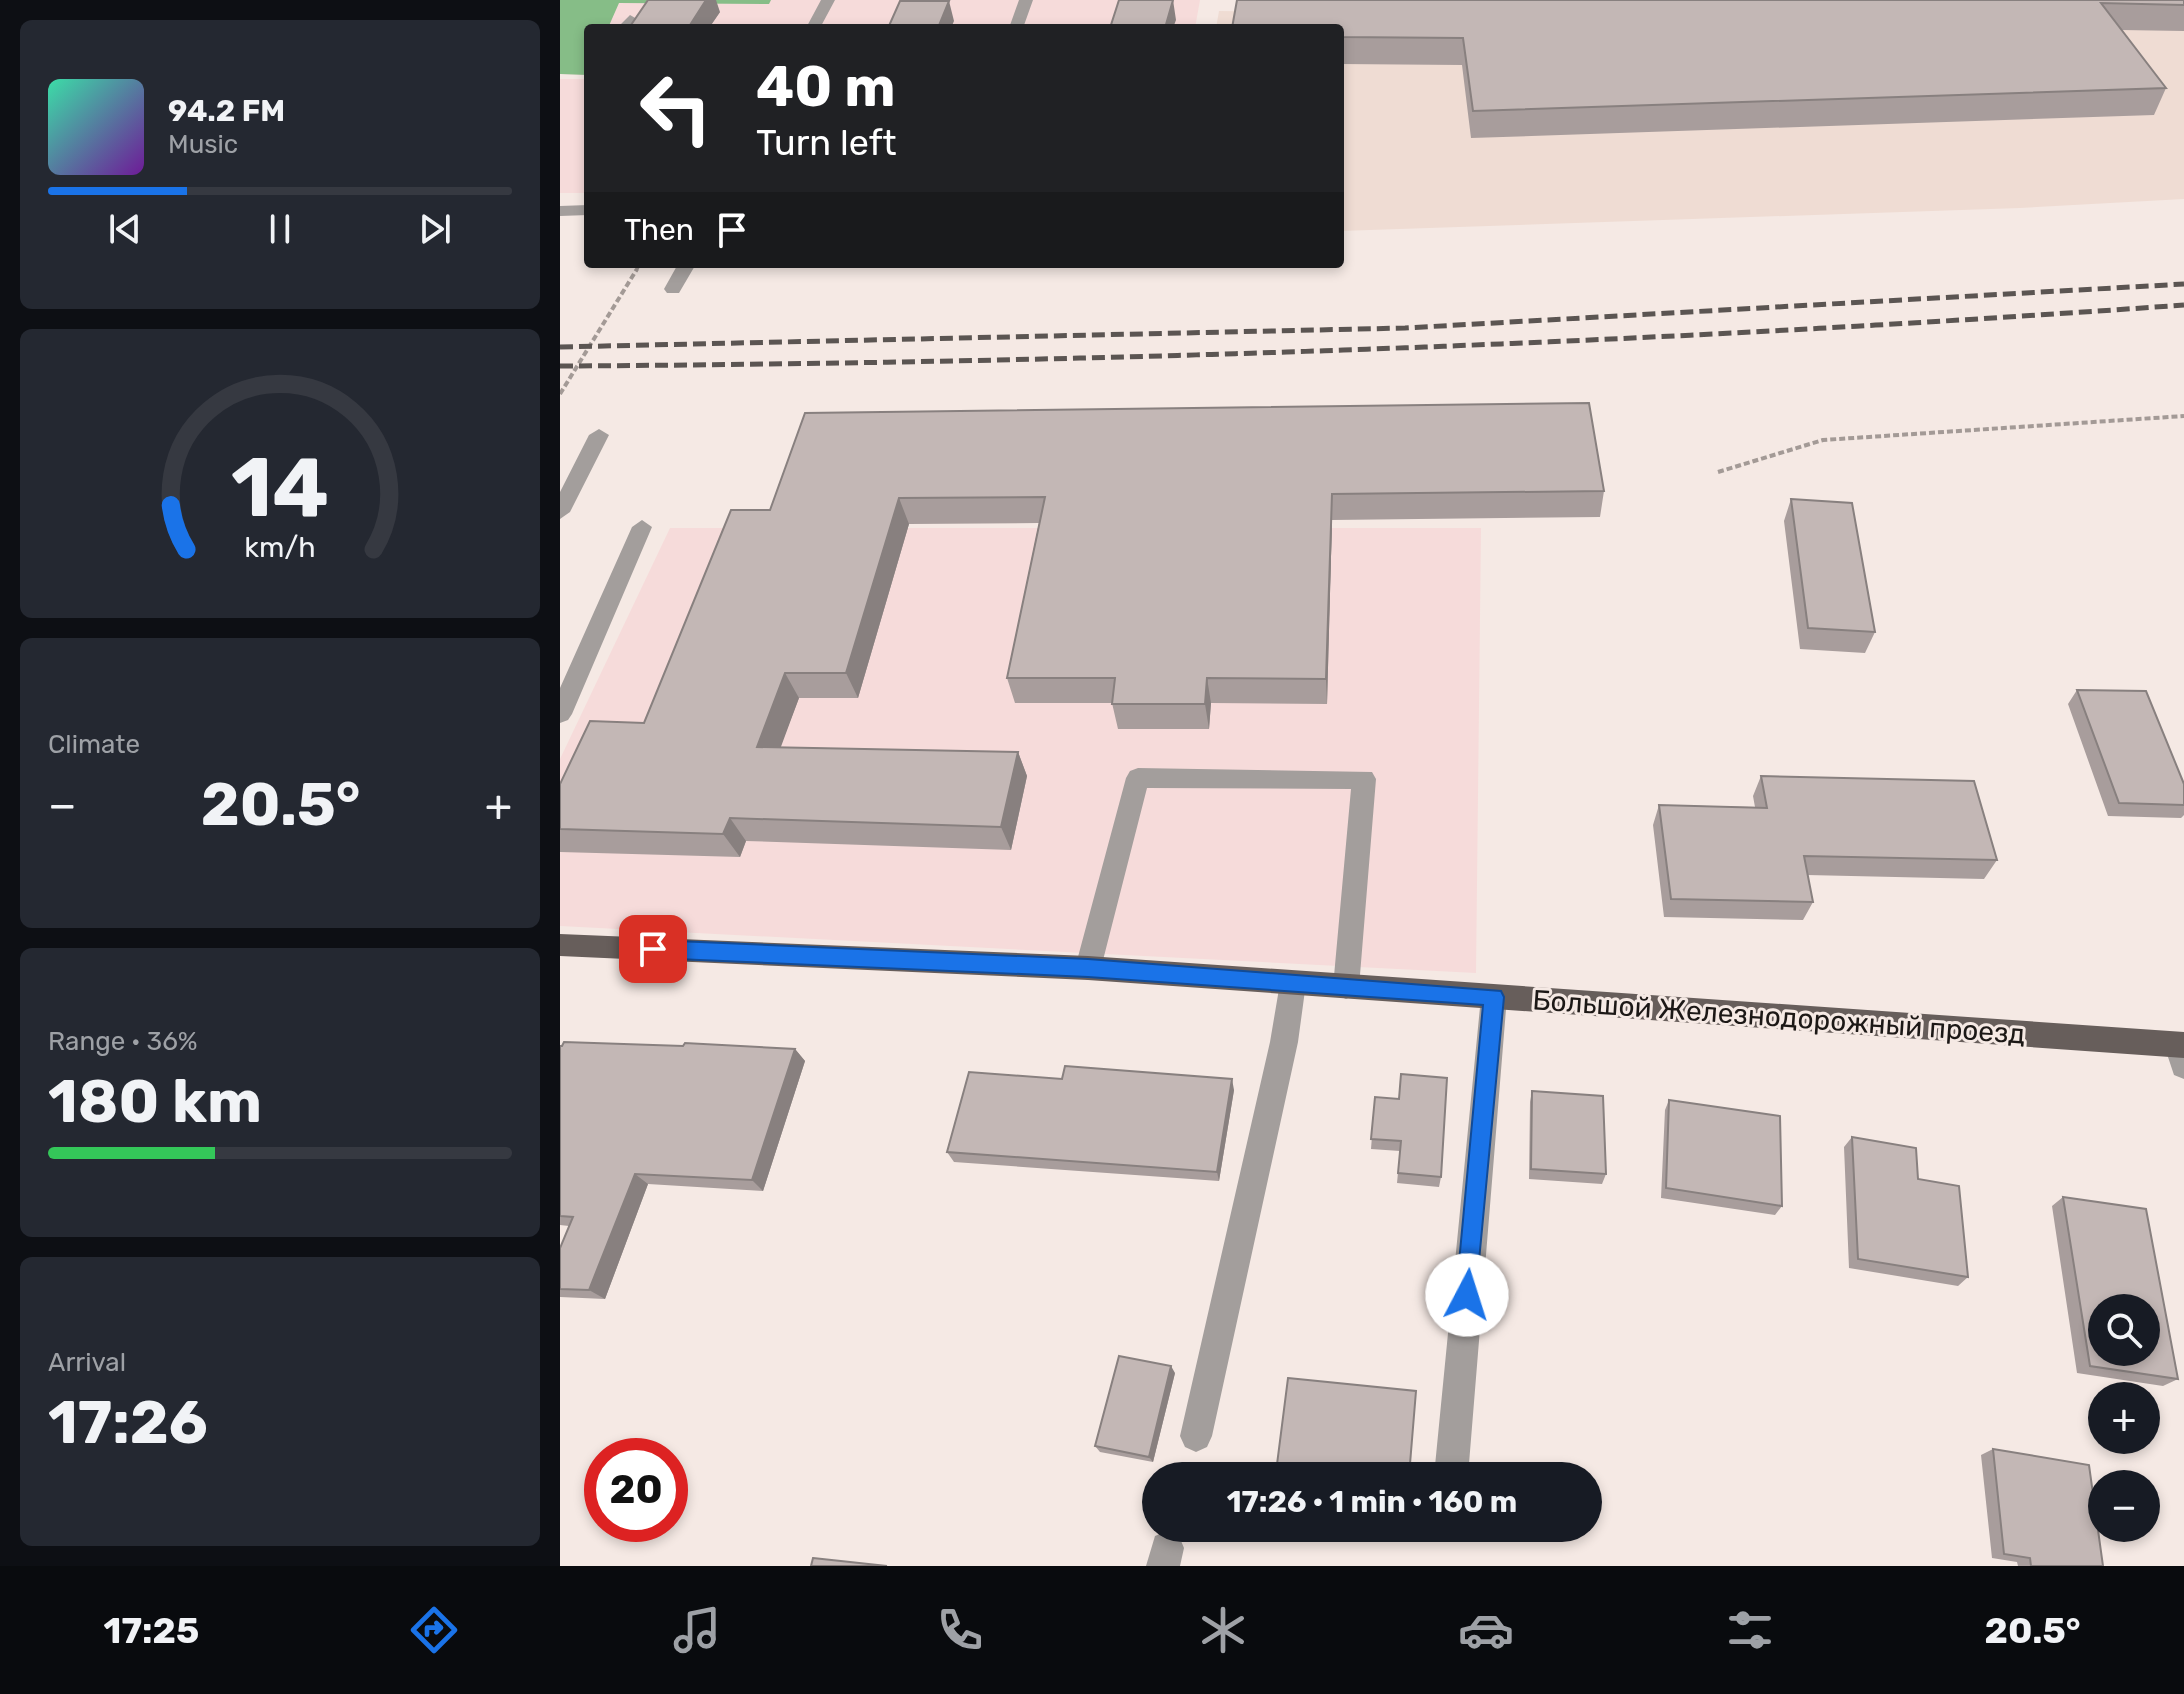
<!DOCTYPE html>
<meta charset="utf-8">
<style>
:root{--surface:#171b24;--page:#242831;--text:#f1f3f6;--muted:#9ea1a6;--line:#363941;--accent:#1a73e8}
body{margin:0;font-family:Rubik,sans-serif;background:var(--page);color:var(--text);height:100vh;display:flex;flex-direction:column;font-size:30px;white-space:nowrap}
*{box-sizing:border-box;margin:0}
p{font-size:26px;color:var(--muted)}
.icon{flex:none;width:44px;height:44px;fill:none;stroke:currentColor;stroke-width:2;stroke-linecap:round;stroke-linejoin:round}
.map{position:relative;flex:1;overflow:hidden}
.drawer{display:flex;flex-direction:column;gap:20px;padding:20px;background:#0d0f14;width:560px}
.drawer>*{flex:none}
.top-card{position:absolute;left:24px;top:24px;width:760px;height:244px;border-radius:8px;box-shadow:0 4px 12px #0003;background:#202124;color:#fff;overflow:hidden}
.tools{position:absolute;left:1528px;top:1294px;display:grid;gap:16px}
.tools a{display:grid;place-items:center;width:72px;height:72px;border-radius:50%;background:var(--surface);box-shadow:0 4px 12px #0003;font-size:40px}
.speed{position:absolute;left:24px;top:1438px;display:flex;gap:16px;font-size:40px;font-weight:700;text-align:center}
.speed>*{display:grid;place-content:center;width:104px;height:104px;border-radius:50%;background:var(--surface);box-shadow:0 4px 12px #0003;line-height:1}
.speed .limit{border:12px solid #d22;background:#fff;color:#111}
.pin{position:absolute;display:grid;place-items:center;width:68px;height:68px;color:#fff;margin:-34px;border-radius:16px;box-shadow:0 4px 12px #0006}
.me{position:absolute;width:88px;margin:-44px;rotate:5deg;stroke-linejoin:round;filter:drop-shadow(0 0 6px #0008)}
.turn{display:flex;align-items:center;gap:28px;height:168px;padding:0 40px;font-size:36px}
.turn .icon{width:104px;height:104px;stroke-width:2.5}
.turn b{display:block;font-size:56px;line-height:68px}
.then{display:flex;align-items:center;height:76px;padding:0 40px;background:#0003;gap:16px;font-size:30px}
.big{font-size:60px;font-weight:700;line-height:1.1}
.drawer .card{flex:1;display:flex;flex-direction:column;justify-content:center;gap:12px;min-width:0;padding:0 28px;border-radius:12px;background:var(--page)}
.drawer .dial{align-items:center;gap:0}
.dial svg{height:208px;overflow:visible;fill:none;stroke:var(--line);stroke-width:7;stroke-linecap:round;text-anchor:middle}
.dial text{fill:var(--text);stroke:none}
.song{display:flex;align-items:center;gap:24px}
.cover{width:96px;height:96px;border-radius:12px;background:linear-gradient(135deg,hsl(160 70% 55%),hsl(280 70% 35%))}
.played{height:8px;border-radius:4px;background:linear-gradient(90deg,var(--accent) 30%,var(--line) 30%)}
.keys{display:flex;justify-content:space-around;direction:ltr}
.heat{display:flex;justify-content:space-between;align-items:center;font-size:44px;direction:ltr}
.charge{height:12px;border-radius:6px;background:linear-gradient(90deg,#34c759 36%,var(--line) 0)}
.trip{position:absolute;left:582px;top:1462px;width:460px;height:80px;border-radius:40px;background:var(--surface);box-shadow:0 4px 12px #0003;font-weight:700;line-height:80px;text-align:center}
.tabs{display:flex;height:128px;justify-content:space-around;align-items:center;background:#090b0e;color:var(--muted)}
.tabs .icon{width:56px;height:56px}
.tabs .active{color:var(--accent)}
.tabs b{font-size:36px;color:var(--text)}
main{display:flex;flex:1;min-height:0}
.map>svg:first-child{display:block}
</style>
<main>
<section class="drawer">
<div class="card">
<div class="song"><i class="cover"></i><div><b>94.2 FM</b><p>Music</p></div></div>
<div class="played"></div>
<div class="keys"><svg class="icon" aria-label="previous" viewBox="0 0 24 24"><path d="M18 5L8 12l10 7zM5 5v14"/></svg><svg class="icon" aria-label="pause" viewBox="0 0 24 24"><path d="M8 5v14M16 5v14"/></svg><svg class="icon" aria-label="next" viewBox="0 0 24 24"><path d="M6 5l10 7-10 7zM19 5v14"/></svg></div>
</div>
<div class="card dial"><svg viewBox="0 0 100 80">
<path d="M14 69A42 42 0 1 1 86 69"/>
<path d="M14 69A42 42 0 0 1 8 52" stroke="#1a73e8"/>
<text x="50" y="56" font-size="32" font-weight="700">14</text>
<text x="50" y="72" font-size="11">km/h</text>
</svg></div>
<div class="card"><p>Climate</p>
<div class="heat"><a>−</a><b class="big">20.5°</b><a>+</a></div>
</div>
<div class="card"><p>Range · 36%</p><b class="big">180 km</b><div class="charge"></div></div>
<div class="card"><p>Arrival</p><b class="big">17:26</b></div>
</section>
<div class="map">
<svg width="1624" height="1566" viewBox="0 0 1624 1566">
<rect width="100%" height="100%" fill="#f5e9e4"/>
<path fill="#f6dbda" d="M0,0H640L635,28H28V75L0,74Z
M0,79H28V193H0Z
M110,528H921L916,973L0,926V759Z"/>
<path fill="#efdcd3" d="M1624,0V199L1460,208L780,231V28H656L659,11L1550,25Z"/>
<path fill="#86bd87" d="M0,0H211L209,4L59,3L48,28H28V75L0,74Z"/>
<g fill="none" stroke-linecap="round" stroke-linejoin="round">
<path stroke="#a39a96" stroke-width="3" stroke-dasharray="5 3" stroke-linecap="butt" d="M76,271L80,264"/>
<path stroke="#a39a96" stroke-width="4" stroke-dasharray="6 3" stroke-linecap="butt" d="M0,394L77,269
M1158,472L1263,440L1624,416"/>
<path fill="#a39e9c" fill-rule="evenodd" d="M261,0H275L260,28H246Z
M459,0H473L463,28H449Z
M70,15L77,19L71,28H57Z
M28,205V215L0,216V206Z
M118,264H136L119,293H107L104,289Z
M39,429L49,435L10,512L0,519V492L29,435Z
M82,520L92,527L12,714L8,720L0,723V688L72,527Z
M578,768L812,772L816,779L799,987L795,995L786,999L777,995L773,987L791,789L587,788L541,968L537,976L528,980L519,976L515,968L566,778L570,771Z
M733,971L742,975L746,983L738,1042L652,1436L647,1447L636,1452L625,1447L620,1436L710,1042L720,983L724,975Z
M934,985L943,988L947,997L908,1476H874L921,997L925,988Z
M1618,1032L1624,1035V1079L1614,1075L1604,1045L1608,1036Z
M607,1531L619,1536L624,1548L620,1566H586L595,1536Z"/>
<path fill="#675e5b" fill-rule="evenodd" d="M0,934L528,956L1624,1032V1058L528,980L0,956Z"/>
<path stroke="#5b5552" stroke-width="5" stroke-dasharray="13 6" stroke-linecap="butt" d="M0,347L845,328L1624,284
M0,366C542,363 1083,344 1624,305"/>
</g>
<path fill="#a89d9c" d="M1624,0V31L1561,30L1606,88L1594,115L911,138L902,65L780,64V28Z
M160,12L149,28H72L71,25Z
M245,413L1044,491L1040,517L772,520L767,704L651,703L649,729H558L552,703H455L447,678L479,523L349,524L298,698H239L220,747L458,752L467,776L451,850L186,841L180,857L0,852V784L84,723L210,510Z
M1231,499L1315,632L1305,653L1240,649L1224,521Z
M1517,690L1624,784V815L1621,818L1548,816L1508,704Z
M1201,776L1437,860L1424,879L1247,875L1253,902L1243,920L1104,917L1093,825L1099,805L1195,807L1193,796Z
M0,1046L235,1049L245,1061L203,1191L88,1184L45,1299L0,1297V1289L9,1226L0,1225Z
M502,1079L674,1090L659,1181L394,1162L387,1152Z
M972,1091L1046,1174L1042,1184L969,1179L970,1102Z
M815,1097L881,1177L879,1187L837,1183L840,1151L811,1149Z
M1109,1100L1222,1206L1215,1215L1101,1198L1105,1110Z
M1292,1137L1358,1179L1408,1277L1398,1286L1289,1268L1284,1147Z
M1503,1197L1618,1379L1603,1386L1517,1373L1492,1206Z
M615,1373L593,1462L540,1452L535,1446Z
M1433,1449L1543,1566H1458L1457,1562L1432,1558L1421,1455Z
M716,1472L849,1476H718Z"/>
<path fill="#88807f" d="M146,0H156L160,12L149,28H131L130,25Z
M613,0L616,20L613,28H605Z
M389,1L394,21L391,28H378Z
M772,494V520L767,704L766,679Z
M339,498L349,524L298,698L286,673Z
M225,673L239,698L212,771L197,747Z
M647,678L651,703L649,729L645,704Z
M458,752L467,776L451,850L441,827Z
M170,818L186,841L180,857L163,834Z
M235,1049L245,1061L203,1191L192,1180Z
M672,1079L674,1090L659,1181L657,1172Z
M75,1174L88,1184L45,1299L29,1290Z
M611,1366L615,1373L593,1462L589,1457Z"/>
<path fill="#c3b7b5" stroke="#88807f" stroke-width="2" fill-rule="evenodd" d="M88,0H146L130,25H71Z
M559,0H613L605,28H550Z
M677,0H1624V5L1541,3L1606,88L913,111L903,38L780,37V28H672Z
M340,1H389L378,28H328Z
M1029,403L1044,491L772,494L766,679L647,678L645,704H552L555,678H447L485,497L339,498L286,673H225L197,747L458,752L441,827L170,818L163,834L0,829V784L30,721L84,723L171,510H210L245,413Z
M1231,499L1292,503L1315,632L1248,628Z
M1517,690L1586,691L1624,784V805L1559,803Z
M1201,776L1414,781L1437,860L1244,856L1253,902L1111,899L1099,805L1207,808Z
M4,1042L123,1046L125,1043L235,1049L192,1180L75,1174L29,1290L0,1289V1248L13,1217L0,1216V1046H2Z
M505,1066L672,1079L657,1172L387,1152L409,1072L502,1079Z
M841,1074L887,1078L881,1177L838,1173L841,1141L811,1139L815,1097L839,1099Z
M972,1091L1043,1096L1046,1174L971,1169Z
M1109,1100L1220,1116L1222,1206L1106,1188Z
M1292,1137L1356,1148L1358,1179L1399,1186L1408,1277L1298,1259Z
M1503,1197L1586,1209L1618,1379L1530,1366ZM1542,1308H1586V1352H1542Z
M559,1356L611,1366L589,1457L535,1446Z
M728,1378L856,1391L849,1476H753L716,1472Z
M1433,1449L1529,1465L1543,1566H1471L1470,1558L1444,1554Z
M253,1558L327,1566H251Z"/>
<path fill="#1a73e8" stroke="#114b97" stroke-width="2" d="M93,940L528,959L941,991L944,997L915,1303L907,1307L899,1303L896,1295L923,1005L528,977L93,958L83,949Z"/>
<g text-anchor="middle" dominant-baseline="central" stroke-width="6" stroke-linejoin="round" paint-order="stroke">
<g font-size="28" fill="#1c1816" stroke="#f5e9e4">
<text transform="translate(1219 1017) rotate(4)">Большой Железнодорожный проезд</text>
</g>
</g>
</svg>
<div class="tools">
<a><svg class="icon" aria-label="search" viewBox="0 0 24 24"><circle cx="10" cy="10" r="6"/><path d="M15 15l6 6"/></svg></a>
<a>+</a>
<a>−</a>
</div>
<div class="speed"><div class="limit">20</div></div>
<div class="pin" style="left:93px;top:949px;background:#d93025"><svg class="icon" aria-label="arrive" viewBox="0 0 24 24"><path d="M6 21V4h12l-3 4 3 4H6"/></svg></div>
<svg class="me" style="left:907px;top:1295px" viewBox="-20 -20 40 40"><circle r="19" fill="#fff"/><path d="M0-13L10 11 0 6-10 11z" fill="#1a73e8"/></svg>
<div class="trip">17:26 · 1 min · 160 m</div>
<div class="top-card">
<div class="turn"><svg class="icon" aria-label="left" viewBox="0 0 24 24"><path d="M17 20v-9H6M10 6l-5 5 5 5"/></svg><div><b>40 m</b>Turn left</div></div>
<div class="then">Then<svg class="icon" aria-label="arrive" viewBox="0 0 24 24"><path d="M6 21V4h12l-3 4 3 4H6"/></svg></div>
</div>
</div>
</main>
<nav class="tabs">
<b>17:25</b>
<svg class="icon active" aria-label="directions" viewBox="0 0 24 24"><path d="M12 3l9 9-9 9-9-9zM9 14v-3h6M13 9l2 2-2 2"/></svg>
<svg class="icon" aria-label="music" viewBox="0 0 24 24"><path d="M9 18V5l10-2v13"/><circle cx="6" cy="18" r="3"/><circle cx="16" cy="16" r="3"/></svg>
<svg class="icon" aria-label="phone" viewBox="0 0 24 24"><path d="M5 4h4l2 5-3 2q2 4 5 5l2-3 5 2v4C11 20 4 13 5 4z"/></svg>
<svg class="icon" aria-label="climate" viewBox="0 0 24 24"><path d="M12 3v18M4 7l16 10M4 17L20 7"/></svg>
<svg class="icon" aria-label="car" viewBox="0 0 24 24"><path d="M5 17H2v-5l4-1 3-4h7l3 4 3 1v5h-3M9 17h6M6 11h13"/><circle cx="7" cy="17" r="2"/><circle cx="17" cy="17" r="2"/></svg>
<svg class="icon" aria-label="filters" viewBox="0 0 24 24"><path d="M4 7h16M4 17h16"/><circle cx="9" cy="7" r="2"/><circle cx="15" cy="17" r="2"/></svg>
<b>20.5°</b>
</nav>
